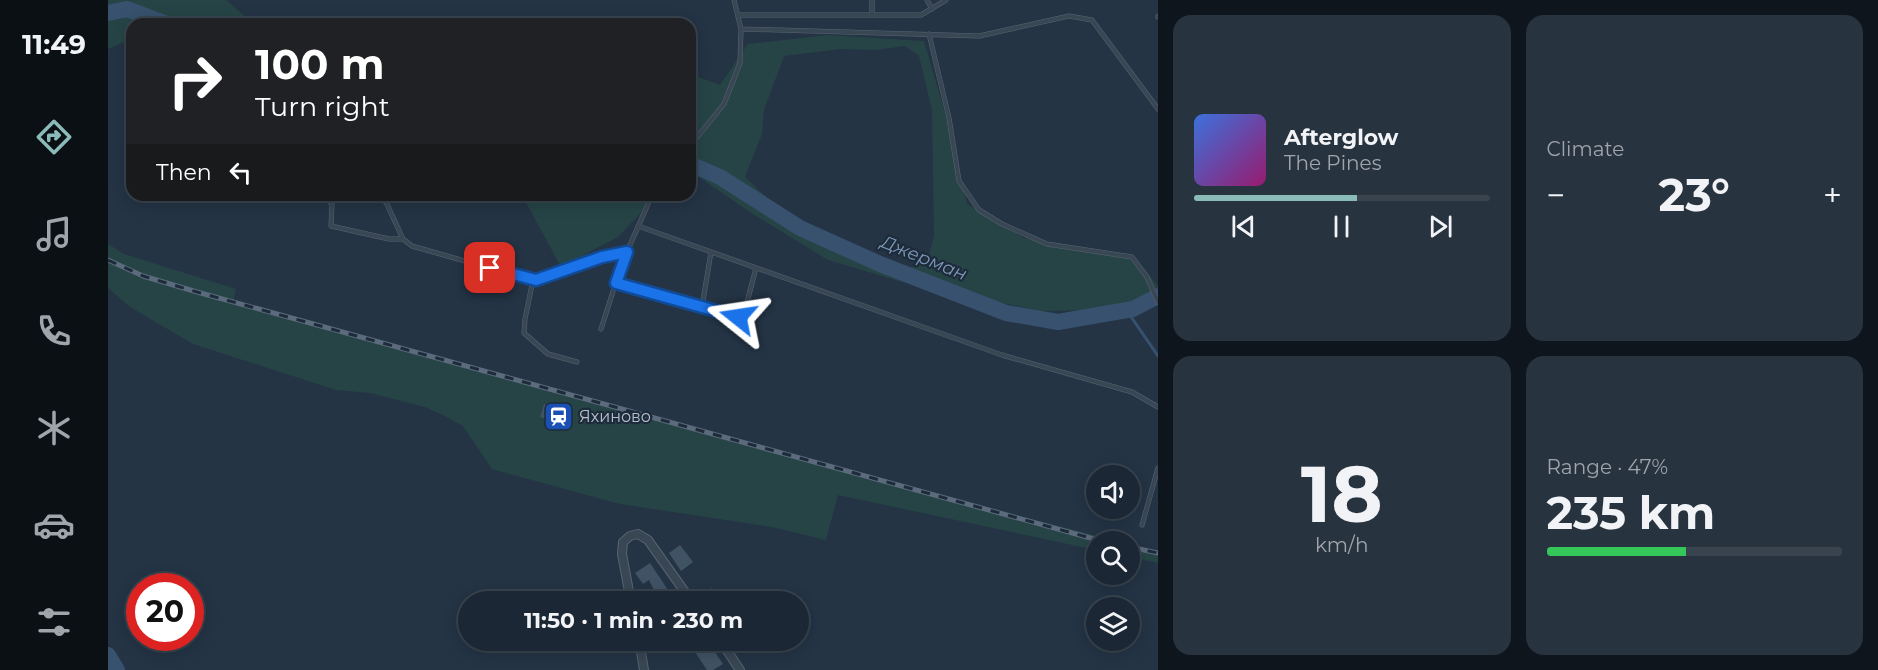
<!DOCTYPE html>
<meta charset="utf-8">
<style>
:root{--surface:#1b2734;--page:#283340;--text:#f1f3f6;--muted:#a0a5ac;--line:#39444f;--accent:#8bbbb9}
body{margin:0;font-family:Montserrat,sans-serif;background:var(--page);color:var(--text);height:100vh;display:flex;flex-direction:column;font-size:22px;white-space:nowrap}
*{box-sizing:border-box;margin:0}
p{font-size:20px;color:var(--muted)}
.icon{flex:none;width:33px;height:33px;fill:none;stroke:currentColor;stroke-width:2;stroke-linecap:round;stroke-linejoin:round}
.map{position:relative;flex:1;overflow:hidden}
.sheet{display:flex;flex-direction:column;gap:15px;padding:15px;background:#0f151d;width:720px}
.sheet>*{flex:none}
.top-card{position:absolute;left:18px;top:18px;width:570px;height:183px;border-radius:18px;box-shadow:0 3px 15px #0003,0 0 0 2px var(--line);background:#202124;color:#fff;overflow:hidden}
.fabs{position:absolute;left:978px;top:465px;display:grid;gap:12px}
.fabs a{display:grid;place-items:center;width:54px;height:54px;border-radius:50%;background:var(--surface);box-shadow:0 3px 15px #0003,0 0 0 2px var(--line);font-size:30px}
.speed{position:absolute;left:18px;top:573px;display:flex;gap:12px;font-size:30px;font-weight:700;text-align:center}
.speed>*{display:grid;place-content:center;width:78px;height:78px;border-radius:50%;background:var(--surface);box-shadow:0 3px 15px #0003,0 0 0 2px var(--line);line-height:1}
.speed .limit{border:9px solid #d22;background:#fff;color:#111}
.pin{position:absolute;display:grid;place-items:center;width:51px;height:51px;color:#fff;margin:-26px;border-radius:12px;box-shadow:0 3px 9px #0006}
.me{position:absolute;width:66px;margin:-33px;rotate:285deg;stroke-linejoin:round;filter:drop-shadow(0 0 4px #0008)}
.turn{display:flex;align-items:center;gap:21px;height:126px;padding:0 30px;font-size:27px}
.turn .icon{width:78px;height:78px;stroke-width:2.5}
.turn b{display:block;font-size:42px;line-height:51px}
.then{display:flex;align-items:center;height:57px;padding:0 30px;background:#0003;gap:12px;font-size:22px}
.big{font-size:45px;font-weight:700;line-height:1.1}
.sheet .tile{flex:1;display:flex;flex-direction:column;justify-content:center;gap:9px;min-width:0;padding:0 21px;border-radius:18px;background:var(--page)}
.sheet .dial{align-items:center;gap:0}
.dial b{font-size:78px;line-height:1}
.song{display:flex;align-items:center;gap:18px}
.cover{width:72px;height:72px;border-radius:9px;background:linear-gradient(135deg,hsl(220 70% 55%),hsl(320 70% 35%))}
.played{height:6px;border-radius:3px;background:linear-gradient(90deg,var(--accent) 55%,var(--line) 55%)}
.keys{display:flex;justify-content:space-around;direction:ltr}
.heat{display:flex;justify-content:space-between;align-items:center;font-size:33px;direction:ltr}
.charge{height:9px;border-radius:4px;background:linear-gradient(90deg,#34c759 47%,var(--line) 0)}
.sheet .tiles{flex:1;display:grid;gap:15px;grid-template-columns:repeat(2,1fr)}
.trip{position:absolute;left:350px;top:591px;width:351px;height:60px;border-radius:30px;background:var(--surface);box-shadow:0 3px 15px #0003,0 0 0 2px var(--line);font-weight:700;line-height:60px;text-align:center}
main{display:flex;flex:1;min-height:0}
.dock{display:flex;flex-direction:column;width:108px;justify-content:space-around;align-items:center;background:#0b1015;color:var(--muted)}
.dock .icon{width:42px;height:42px}
.dock .current{color:var(--accent)}
.dock b{font-size:27px;color:var(--text)}
.map>svg:first-child{display:block}
</style>
<main>
<nav class="dock">
<b>11:49</b>
<svg class="icon current" aria-label="directions" viewBox="0 0 24 24"><path d="M12 3l9 9-9 9-9-9zM9 14v-3h6M13 9l2 2-2 2"/></svg>
<svg class="icon" aria-label="music" viewBox="0 0 24 24"><path d="M9 18V5l10-2v13"/><circle cx="6" cy="18" r="3"/><circle cx="16" cy="16" r="3"/></svg>
<svg class="icon" aria-label="phone" viewBox="0 0 24 24"><path d="M5 4h4l2 5-3 2q2 4 5 5l2-3 5 2v4C11 20 4 13 5 4z"/></svg>
<svg class="icon" aria-label="climate" viewBox="0 0 24 24"><path d="M12 3v18M4 7l16 10M4 17L20 7"/></svg>
<svg class="icon" aria-label="car" viewBox="0 0 24 24"><path d="M5 17H2v-5l4-1 3-4h7l3 4 3 1v5h-3M9 17h6M6 11h13"/><circle cx="7" cy="17" r="2"/><circle cx="17" cy="17" r="2"/></svg>
<svg class="icon" aria-label="filters" viewBox="0 0 24 24"><path d="M4 7h16M4 17h16"/><circle cx="9" cy="7" r="2"/><circle cx="15" cy="17" r="2"/></svg>
</nav>
<div class="map">
<svg width="1050" height="670" viewBox="0 0 1050 670">
<rect width="100%" height="100%" fill="#243445"/>
<path fill="#264446" fill-rule="evenodd" d="M0,0H118L146,24H24V44L19,41L0,49Z
M720,35L816,41L843,134L859,204L916,238L1025,255L1050,286V304L997,310L933,311L794,282L720,260L645,214L582,171V74L612,85L640,44ZM797,46L811,56L824,110L826,236L820,258L796,272L701,227L658,197L637,177L654,134L656,110L676,56L733,49L767,50Z
M414,195H550L510,237L453,267Z
M0,244L16,254L128,289L125,302L791,485L1009,541L988,542V550L730,495L718,540L664,527L512,504L384,469L355,426L335,415L317,407L262,393L228,390L85,344L22,307L0,288Z
M1022,545L1050,552V563L1022,557Z"/>
<g fill="none" stroke-linecap="round" stroke-linejoin="round">
<path stroke="#37516e" stroke-width="3" d="M1019,311L1050,356"/>
<path stroke="#37516e" stroke-width="16" d="M0,13L19,9L59,24
M582,164L612,177L692,228L772,264L898,313L950,322L1025,309L1050,296
M0,655L9,670"/>
</g>
<path fill="#405365" d="M436,404L457,411L453,424L432,417Z
M572,545L585,562L573,571L561,553Z
M542,563L560,590L549,596L541,580L535,584L527,573Z
M604,588L614,602H594L601,597L598,592Z
M579,640H599L615,664L605,670H599Z
M628,640H643L647,647L637,653Z"/>
<g fill="none" stroke-linecap="round" stroke-linejoin="round">
<defs>
<path id="service" d="M819,0L824,9
M764,14V0
M630,15H813L838,0
M1050,16V17
M633,29L871,36L961,16L984,20L1050,109
M821,34L841,118L851,181L871,210L894,224L939,244L1024,257L1039,277L1050,302
M582,146L616,104L632,63L633,29L626,0
M216,195L224,204L223,226L281,239H295
M266,195L278,202L295,239L304,246L420,279C446,282 471,263 495,257C502,254 511,254 519,252
M530,226L894,355L1024,392L1050,407
M425,280L417,319L416,333L440,354L469,362
M508,283L630,317L637,310L648,268
M594,307L603,252
M493,329L514,263L544,195
M1034,525L1050,468"/>
<path id="minor" d="M523,602L514,554L515,542L522,536L530,534L540,540L584,602
M531,640L536,670
M612,640L632,670"/>
</defs>
<use href="#service" stroke="#586472" stroke-width="5"/>
<use href="#minor" stroke="#586472" stroke-width="10"/>
<use href="#service" stroke="#394654" stroke-width="4"/>
<use href="#minor" stroke="#394654" stroke-width="8"/>
<defs>
<path id="rail" d="M0,260L35,276L89,292L997,542
M1022,547L1050,553"/>
</defs>
<use href="#rail" stroke="#5b6a7c" stroke-width="5"/>
<use href="#rail" stroke="#1e2b3a" stroke-width="3" stroke-dasharray="9" stroke-linecap="butt"/>
</g>
<g fill="none" stroke-linecap="round" stroke-linejoin="round">
<defs>
<path id="route" d="M382,268L428,280L494,257L519,252L508,283L630,317"/>
</defs>
<use href="#route" stroke="#114b97" stroke-width="15"/>
<use href="#route" stroke="#1a73e8" stroke-width="10"/>
</g>
<defs>
<symbol id="station-square" viewBox="-11 -11 22 22"><rect x="-9" y="-9" width="18" height="18" rx="4" fill="#1a4fb4" stroke="#1e2b3a"/><path d="M-3-6H3Q5-6 5-4V2Q5 4 3 4L4.5 6H3L1.5 4h-3L-3 6H-4.5L-3 4Q-5 4-5 2V-4Q-5-6-3-6ZM-3.5-4v3h7v-3ZM-3.5 1v1.5H-2V1ZM2 1v1.5H3.5V1Z" fill="#fff"/></symbol>
</defs>
<g fill-rule="evenodd">
<use href="#station-square" x="434" y="400" width="33" height="33"/>
</g>
<g text-anchor="middle" dominant-baseline="central" stroke-width="4.5" stroke-linejoin="round" paint-order="stroke">
<g font-size="16" fill="#b7c1ce" stroke="#1e2b3a" text-anchor="start">
<text x="471" y="416">Яхиново</text>
</g>
<g font-size="18" font-style="italic" fill="#7c98b8" stroke="#1e2b3a">
<text transform="translate(816 258) rotate(22)">Джерман</text>
</g>
</g>
</svg>
<div class="fabs">
<a><svg class="icon" aria-label="sound" viewBox="0 0 24 24"><path d="M4 9h4l5-4v14l-5-4H4zM17 9q2 3 0 6"/></svg></a>
<a><svg class="icon" aria-label="search" viewBox="0 0 24 24"><circle cx="10" cy="10" r="6"/><path d="M15 15l6 6"/></svg></a>
<a><svg class="icon" aria-label="layers" viewBox="0 0 24 24"><path d="M12 4l9 5-9 5-9-5zM3 14l9 5 9-5"/></svg></a>
</div>
<div class="speed"><div class="limit">20</div></div>
<div class="pin" style="left:382px;top:268px;background:#d93025"><svg class="icon" aria-label="arrive" viewBox="0 0 24 24"><path d="M6 21V4h12l-3 4 3 4H6"/></svg></div>
<svg class="me" style="left:630px;top:317px" viewBox="-20 -20 40 40"><path d="M0-17L14 15 0 8-14 15z" fill="#1a73e8" stroke="#fff" stroke-width="4"/></svg>
<div class="trip">11:50 · 1 min · 230 m</div>
<div class="top-card">
<div class="turn"><svg class="icon" aria-label="right" viewBox="0 0 24 24"><path d="M7 20v-9h11M14 6l5 5-5 5"/></svg><div><b>100 m</b>Turn right</div></div>
<div class="then">Then<svg class="icon" aria-label="left" viewBox="0 0 24 24"><path d="M17 20v-9H6M10 6l-5 5 5 5"/></svg></div>
</div>
</div>
<section class="sheet">
<div class="tiles">
<div class="tile">
<div class="song"><i class="cover"></i><div><b>Afterglow</b><p>The Pines</p></div></div>
<div class="played"></div>
<div class="keys"><svg class="icon" aria-label="previous" viewBox="0 0 24 24"><path d="M18 5L8 12l10 7zM5 5v14"/></svg><svg class="icon" aria-label="pause" viewBox="0 0 24 24"><path d="M8 5v14M16 5v14"/></svg><svg class="icon" aria-label="next" viewBox="0 0 24 24"><path d="M6 5l10 7-10 7zM19 5v14"/></svg></div>
</div>
<div class="tile"><p>Climate</p>
<div class="heat"><a>−</a><b class="big">23°</b><a>+</a></div>
</div>
<div class="tile dial"><b>18</b><p>km/h</p></div>
<div class="tile"><p>Range · 47%</p><b class="big">235 km</b><div class="charge"></div></div>
</div>
</section>
</main>
